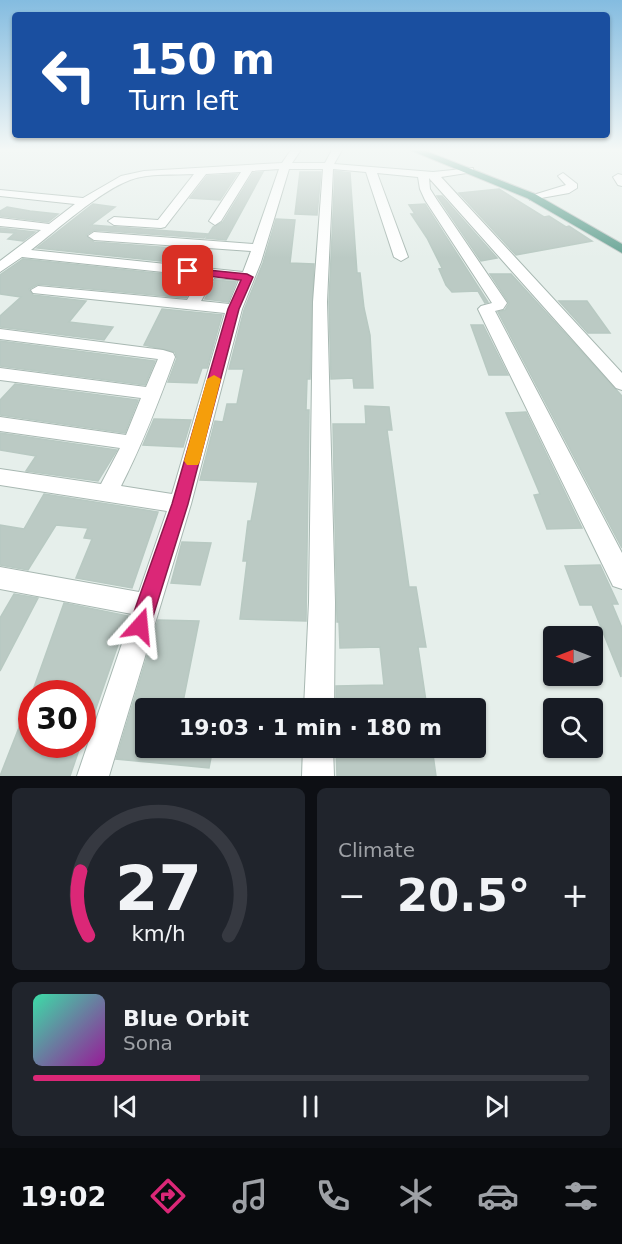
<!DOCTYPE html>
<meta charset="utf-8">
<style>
:root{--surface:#171b24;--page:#20242c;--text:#f1f3f6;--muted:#9ea1a6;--line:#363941;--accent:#db2777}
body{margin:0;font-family:"DejaVu Sans",sans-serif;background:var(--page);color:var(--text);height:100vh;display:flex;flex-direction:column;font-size:22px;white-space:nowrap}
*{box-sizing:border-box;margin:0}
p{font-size:20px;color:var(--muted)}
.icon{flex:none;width:33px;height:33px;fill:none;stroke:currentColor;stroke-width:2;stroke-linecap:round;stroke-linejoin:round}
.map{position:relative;height:776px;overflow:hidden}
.sheet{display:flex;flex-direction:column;gap:12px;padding:12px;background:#0d0f14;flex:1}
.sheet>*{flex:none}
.top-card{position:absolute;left:12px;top:12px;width:598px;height:126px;border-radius:6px;box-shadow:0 2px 4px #0004;background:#1a4fa0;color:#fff;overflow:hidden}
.needle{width:39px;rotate:270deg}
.fabs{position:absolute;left:543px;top:626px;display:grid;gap:12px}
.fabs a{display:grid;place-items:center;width:60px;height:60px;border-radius:6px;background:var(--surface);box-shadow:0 2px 4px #0004;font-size:30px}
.speed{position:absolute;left:18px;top:680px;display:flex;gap:12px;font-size:30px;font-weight:700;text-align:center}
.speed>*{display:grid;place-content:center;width:78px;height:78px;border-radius:50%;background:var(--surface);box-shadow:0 2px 4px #0004;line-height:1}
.speed .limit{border:9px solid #d22;background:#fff;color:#111}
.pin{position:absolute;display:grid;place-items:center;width:51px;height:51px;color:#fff;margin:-26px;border-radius:12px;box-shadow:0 3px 9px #0006}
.me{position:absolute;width:66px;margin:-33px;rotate:18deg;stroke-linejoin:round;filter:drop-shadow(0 0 4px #0008)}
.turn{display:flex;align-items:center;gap:21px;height:126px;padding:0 18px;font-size:27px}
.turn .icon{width:78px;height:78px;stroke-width:2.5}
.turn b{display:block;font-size:42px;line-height:51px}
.big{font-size:45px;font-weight:800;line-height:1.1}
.sheet .widget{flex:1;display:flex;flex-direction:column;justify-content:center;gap:9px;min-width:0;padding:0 21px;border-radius:9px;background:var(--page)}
.sheet .dial{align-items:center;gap:0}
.dial svg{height:156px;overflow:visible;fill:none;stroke:var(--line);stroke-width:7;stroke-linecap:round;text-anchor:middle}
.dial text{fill:var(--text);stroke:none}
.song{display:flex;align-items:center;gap:18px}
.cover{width:72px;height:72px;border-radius:9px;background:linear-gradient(135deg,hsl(160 70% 55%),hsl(300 70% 35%))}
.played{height:6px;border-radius:3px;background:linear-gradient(90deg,var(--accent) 30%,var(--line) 30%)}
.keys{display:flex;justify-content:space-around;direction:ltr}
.heat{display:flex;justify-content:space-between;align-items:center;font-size:33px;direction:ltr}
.sheet .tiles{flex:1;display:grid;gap:12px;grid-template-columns:1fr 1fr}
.widget:last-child{grid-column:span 2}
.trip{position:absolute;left:135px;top:698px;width:351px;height:60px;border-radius:6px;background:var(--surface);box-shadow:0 2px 4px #0004;font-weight:800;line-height:60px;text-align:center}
.menu{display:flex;height:96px;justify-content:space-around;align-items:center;background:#090b0e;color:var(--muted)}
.menu .icon{width:42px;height:42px}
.menu .selected{color:var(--accent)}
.menu b{font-size:27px;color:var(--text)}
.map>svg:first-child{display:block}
</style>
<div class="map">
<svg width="622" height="776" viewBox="0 0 622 776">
<rect width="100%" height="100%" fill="#e6efeb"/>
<path fill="#bbcac4" stroke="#b8c9c2" stroke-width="1.5" d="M335,171L350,173L357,273H360L364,308L370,335L373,388H354L353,378L331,379L329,302Z
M263,172L226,240L206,238L213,227L223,222L253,173Z
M300,172H321L317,215L295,214Z
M237,174L220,200L190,198L207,176Z
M499,189L544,217L549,216L566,227L569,226L592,241L516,255L459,193Z
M437,196H442L497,258L481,261Z
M93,204L115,207L91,225L207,234L204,238L94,230L86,235L94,242L198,250L189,264L37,248Z
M425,204L488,302L485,303L478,291L452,292L446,285L439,269L442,268L427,238L411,214H415L409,205Z
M7,207L30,211L58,214L48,222L0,216V211Z
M276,219L295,220L290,263L314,264L310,379H307L306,410H309L306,621L240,619L247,561H243L248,521H251L258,482L200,480L215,421L223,422L227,404H237L244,369H229L244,310L263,263Z
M0,228L35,232L23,241L8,239L15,233L0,232Z
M23,259L183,276L188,277L187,279L196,280L186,298L38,284L29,289L33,295L86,301L69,322L113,327L104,340L0,327V316L21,297L0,294V275Z
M490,274H511L622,396V548L498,312L505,310L509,303Z
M215,280L236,282L228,302L205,299Z
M559,301H587L610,333H588Z
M162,309L222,315L207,368H202L197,383L168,382L177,358L175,352L144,345Z
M471,325H483L508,375H489Z
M0,341L155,361L145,385L0,366Z
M15,384L138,400L125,433L0,415V400Z
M365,406L389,407L392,430H387L409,587H416L426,647H418L427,708H336V686L384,685L380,647L340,648L339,622H337L333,424H366Z
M526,412L582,528L547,529L534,495L540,494L506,413Z
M154,419L191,420L183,447L143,445Z
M0,433L117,450L98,481L26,471L36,456L0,450Z
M44,494L158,512L132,588L76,578L92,539L84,538L88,528L56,525L28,570L0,565V525L24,529Z
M182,542L211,543L200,585L171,583Z
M600,565L618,604H612L622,628L621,677L592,605H580L565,566Z
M14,594L38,598L0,671V618Z
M64,603L128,616L86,737L82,736V693H32Z
M158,620L199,621L183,702L146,700V747H213L209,768L116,759Z
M31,697L32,744H81L70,776H0Z
M336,747H432L436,776H337Z"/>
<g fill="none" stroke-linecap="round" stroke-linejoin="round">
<defs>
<path id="minor" d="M291,150H301L292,163H325L332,150H342L334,164L433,172L473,168V172L441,177L622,373V390L616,388L429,178L430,189L437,200L507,303L503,309L495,311L622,553V589L613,586L478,309L481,306L492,303L425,200L420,189L418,177L377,173L408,257L401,261L394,257L366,172L333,169L327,302L335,602L334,708H304L309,602L313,302L323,169H289L261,262L242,309L191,504L109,776H77L132,614L0,589V567L139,592L167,511L0,485V469L101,484L120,448L0,431V417L126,435L141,398L0,380V368L146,387L158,359L0,339V329L163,350L173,353L175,357C159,401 143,443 121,486L172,494L225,313L33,293L31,290L38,286L187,300L201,276L22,257L0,272V261L41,230L0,226V218L49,224L75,204L0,196V190L83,198L121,176L144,171L282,163ZM279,169L253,244L94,232L88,236L94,240L251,251L243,272L31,250C57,230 100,191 130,180C149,173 174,175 194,174L158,220L114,217L108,221L114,225L161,228L165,227L206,174L241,172L209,221L215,225L221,221L252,171ZM214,278L239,280L229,304L201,301Z
M563,173L577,184V188L569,193L530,200V196L566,185L558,176Z
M618,174L622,175V186L618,185L613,177Z
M303,747H333L334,776H302Z"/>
<path id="major" d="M410,150H423L535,194L622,244V253L527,198Z"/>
</defs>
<use href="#minor" stroke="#a8b8b2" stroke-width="2"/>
<use href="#major" stroke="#c2cac8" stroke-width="2"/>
<use href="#minor" fill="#fff" fill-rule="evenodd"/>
<use href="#major" fill="#6aa596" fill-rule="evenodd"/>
</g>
<linearGradient id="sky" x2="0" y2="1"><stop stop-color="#84bce0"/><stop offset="0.58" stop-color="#f4f8f6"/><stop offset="1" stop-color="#f4f8f6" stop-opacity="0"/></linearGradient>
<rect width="622" height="258" fill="url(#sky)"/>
<path fill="#db2777" stroke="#8e194d" stroke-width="1.5" d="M188,268L247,274L253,277L239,309L188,504L150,626L147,633L140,636L132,633L129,626L172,504L228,309L241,280L184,273L182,271Z"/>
<path fill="#f59e0b" d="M214,375L221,379L200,461L198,465H187L184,461L207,379Z"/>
</svg>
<div class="fabs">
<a><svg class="needle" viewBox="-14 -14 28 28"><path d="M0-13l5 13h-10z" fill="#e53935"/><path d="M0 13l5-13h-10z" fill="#9ea1a6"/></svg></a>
<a><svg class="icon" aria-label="search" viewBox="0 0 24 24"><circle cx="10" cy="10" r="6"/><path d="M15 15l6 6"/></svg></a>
</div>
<div class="speed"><div class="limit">30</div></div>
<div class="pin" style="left:188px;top:271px;background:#d93025"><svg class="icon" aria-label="arrive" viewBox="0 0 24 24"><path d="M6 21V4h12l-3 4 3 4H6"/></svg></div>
<svg class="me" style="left:140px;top:626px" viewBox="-20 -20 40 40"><path d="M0-17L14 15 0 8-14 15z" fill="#db2777" stroke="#fff" stroke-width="4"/></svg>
<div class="trip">19:03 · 1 min · 180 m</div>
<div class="top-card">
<div class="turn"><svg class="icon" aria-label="left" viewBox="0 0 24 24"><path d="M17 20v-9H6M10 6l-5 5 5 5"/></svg><div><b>150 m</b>Turn left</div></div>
</div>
</div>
<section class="sheet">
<div class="tiles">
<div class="widget dial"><svg viewBox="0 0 100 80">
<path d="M14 69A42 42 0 1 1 86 69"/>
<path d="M14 69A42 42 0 0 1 10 36" stroke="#db2777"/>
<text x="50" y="56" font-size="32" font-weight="700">27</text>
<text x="50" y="72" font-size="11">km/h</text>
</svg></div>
<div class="widget"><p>Climate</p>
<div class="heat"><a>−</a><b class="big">20.5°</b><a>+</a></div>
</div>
<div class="widget">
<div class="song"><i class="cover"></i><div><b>Blue Orbit</b><p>Sona</p></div></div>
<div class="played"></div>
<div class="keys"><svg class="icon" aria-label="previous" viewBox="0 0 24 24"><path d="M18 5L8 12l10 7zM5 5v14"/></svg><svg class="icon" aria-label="pause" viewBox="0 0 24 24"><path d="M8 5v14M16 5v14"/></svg><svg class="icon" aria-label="next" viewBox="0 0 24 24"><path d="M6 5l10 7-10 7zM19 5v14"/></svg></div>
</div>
</div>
</section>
<nav class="menu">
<b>19:02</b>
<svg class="icon selected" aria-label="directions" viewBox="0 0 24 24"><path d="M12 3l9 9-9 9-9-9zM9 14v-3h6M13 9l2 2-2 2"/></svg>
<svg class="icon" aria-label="music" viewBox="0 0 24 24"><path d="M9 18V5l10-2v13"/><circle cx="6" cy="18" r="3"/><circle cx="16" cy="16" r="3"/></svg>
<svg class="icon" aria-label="phone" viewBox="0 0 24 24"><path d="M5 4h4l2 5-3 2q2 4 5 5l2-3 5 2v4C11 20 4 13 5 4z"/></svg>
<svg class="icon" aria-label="climate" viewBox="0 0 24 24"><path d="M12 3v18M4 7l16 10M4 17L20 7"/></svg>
<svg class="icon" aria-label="car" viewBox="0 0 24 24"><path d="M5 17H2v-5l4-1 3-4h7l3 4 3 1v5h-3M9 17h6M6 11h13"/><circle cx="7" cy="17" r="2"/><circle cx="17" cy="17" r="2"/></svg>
<svg class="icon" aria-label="filters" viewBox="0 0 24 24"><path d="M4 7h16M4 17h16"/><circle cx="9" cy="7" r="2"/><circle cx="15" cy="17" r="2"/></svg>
</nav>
